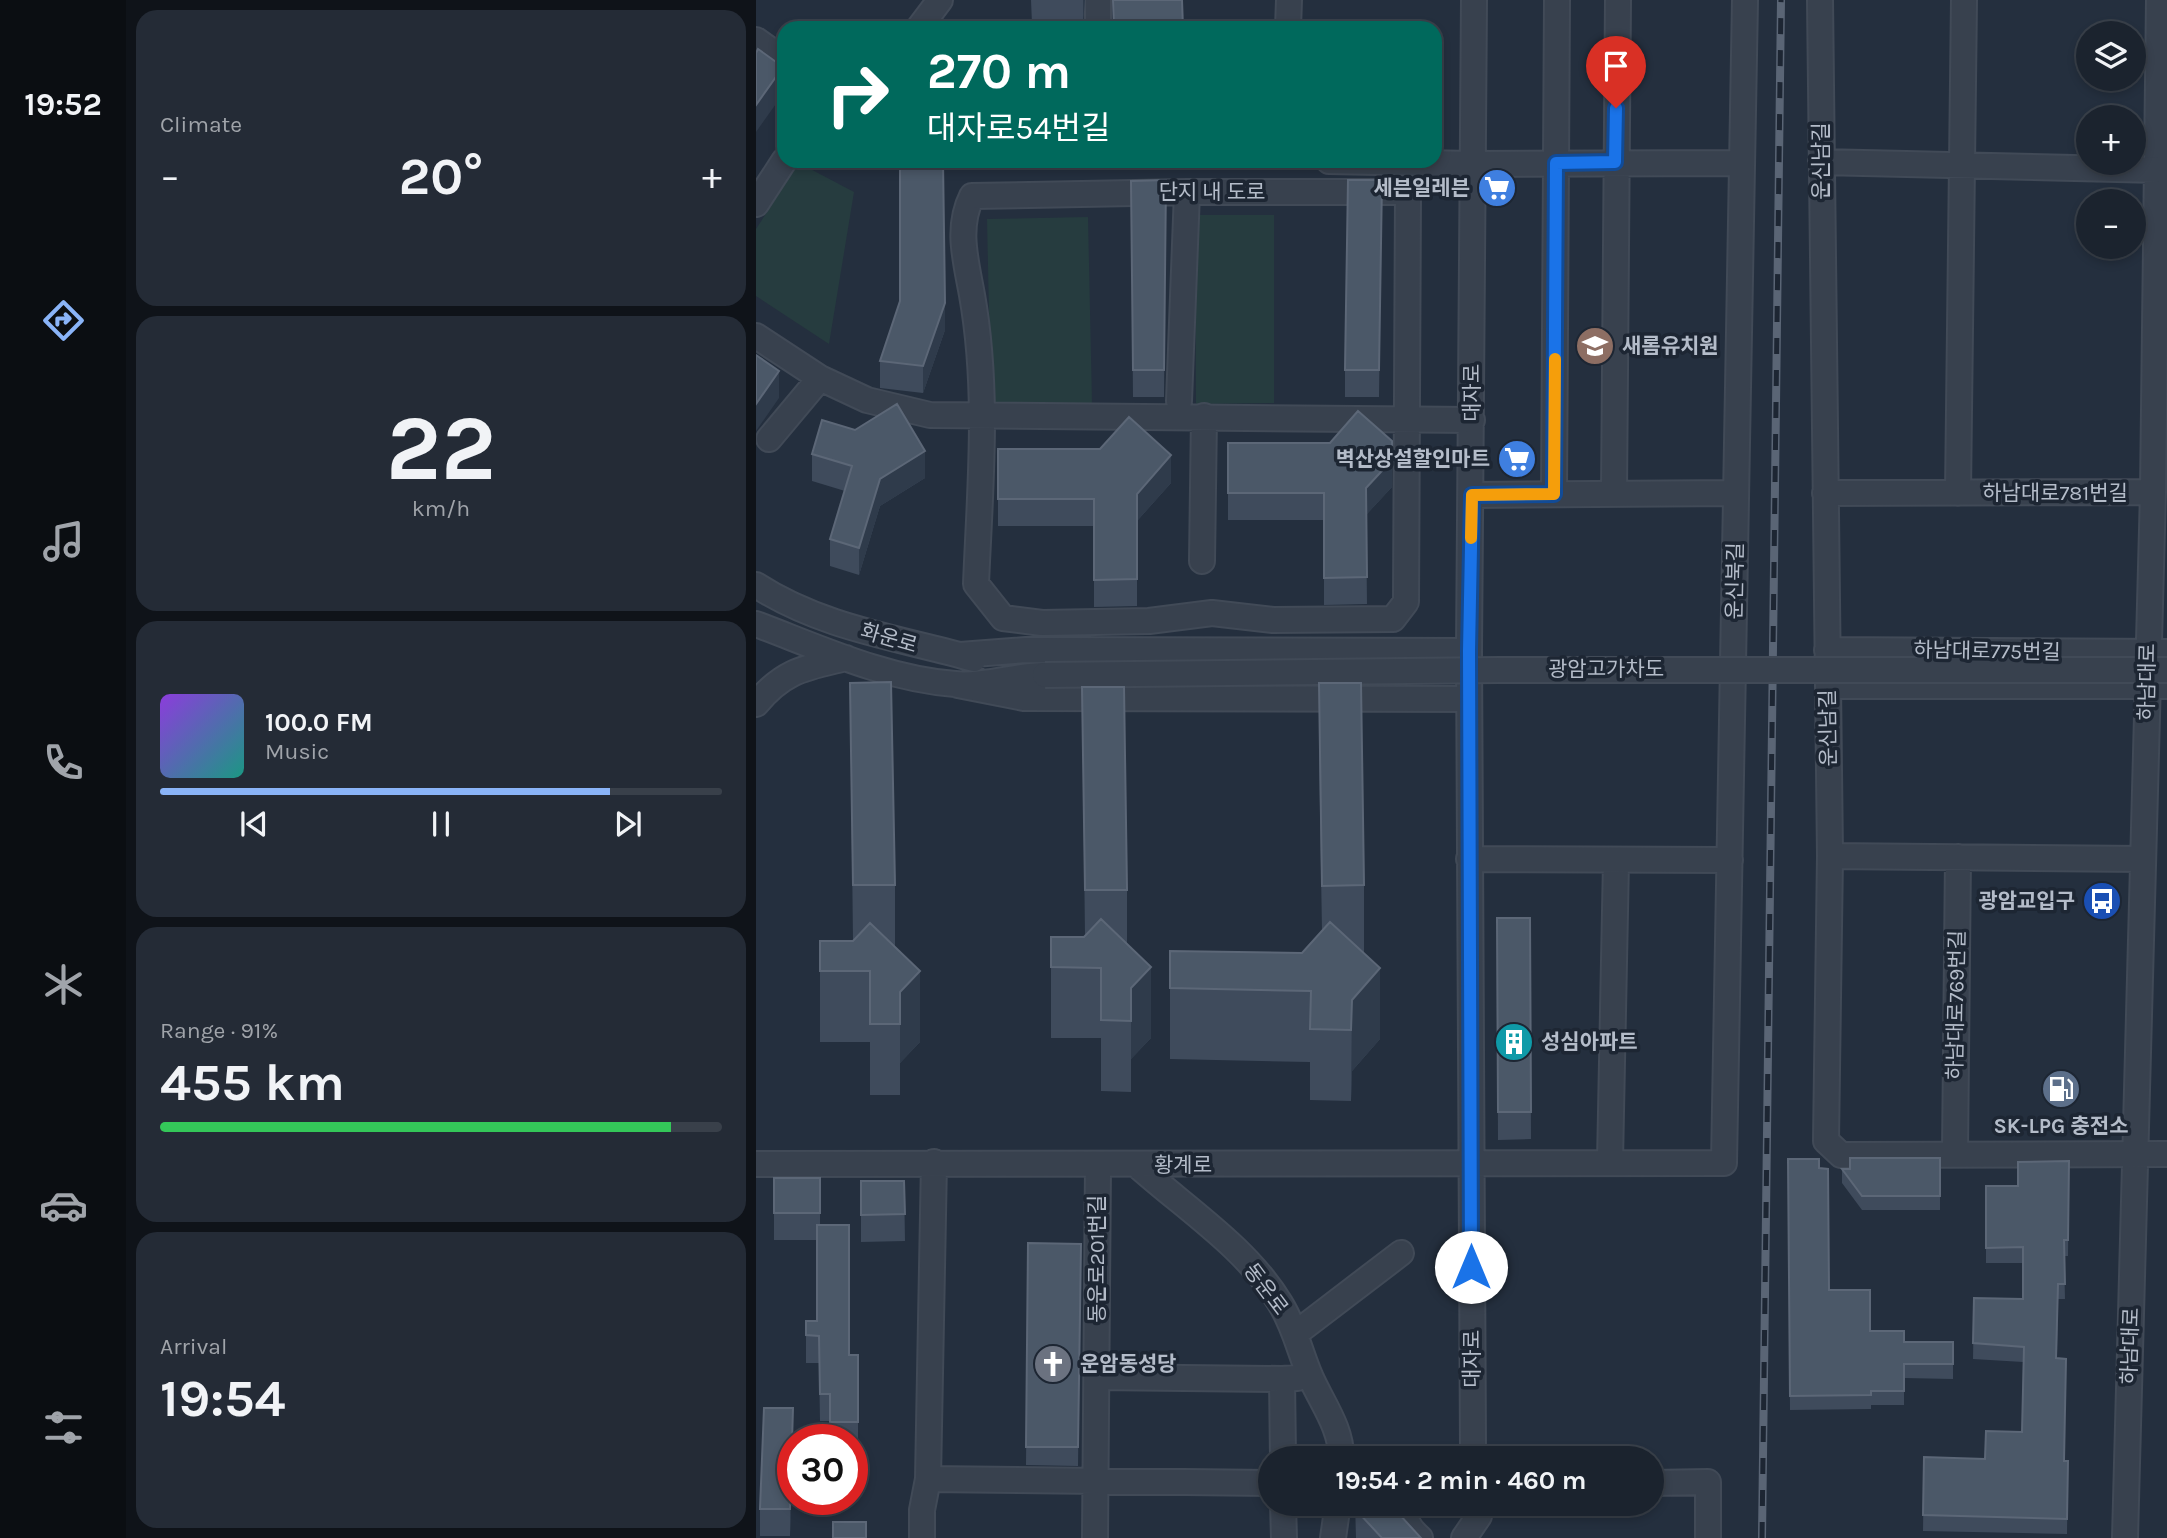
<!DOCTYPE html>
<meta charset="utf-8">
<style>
:root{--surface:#1b232e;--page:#242b36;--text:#f1f3f6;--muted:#a0a4aa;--line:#39404a;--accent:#8ab4f8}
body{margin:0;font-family:Karla,"Noto Sans KR",sans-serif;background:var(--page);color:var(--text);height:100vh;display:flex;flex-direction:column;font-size:26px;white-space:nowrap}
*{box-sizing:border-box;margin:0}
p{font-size:23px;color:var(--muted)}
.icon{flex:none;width:38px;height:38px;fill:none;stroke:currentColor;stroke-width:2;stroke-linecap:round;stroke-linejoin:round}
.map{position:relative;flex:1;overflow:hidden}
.panel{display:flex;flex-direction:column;gap:10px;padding:10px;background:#0f1319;width:630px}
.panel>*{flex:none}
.top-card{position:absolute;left:21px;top:21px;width:665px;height:147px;border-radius:21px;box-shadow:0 4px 10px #0003,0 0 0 2px var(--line);background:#00695c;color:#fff;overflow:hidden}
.buttons{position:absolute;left:1320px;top:21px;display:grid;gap:14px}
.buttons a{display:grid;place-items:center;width:70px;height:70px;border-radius:50%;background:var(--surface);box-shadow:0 4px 10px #0003,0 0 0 2px var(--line);font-size:35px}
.speed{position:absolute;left:21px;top:1424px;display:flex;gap:14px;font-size:35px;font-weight:700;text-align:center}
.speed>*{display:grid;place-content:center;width:91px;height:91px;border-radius:50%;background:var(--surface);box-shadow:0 4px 10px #0003,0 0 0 2px var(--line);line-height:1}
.speed .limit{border:10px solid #d22;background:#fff;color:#111}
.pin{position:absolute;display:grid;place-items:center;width:60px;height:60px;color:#fff;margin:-72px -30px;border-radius:50% 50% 50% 0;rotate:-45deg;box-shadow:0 0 7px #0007}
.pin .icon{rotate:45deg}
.me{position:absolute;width:77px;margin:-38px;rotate:0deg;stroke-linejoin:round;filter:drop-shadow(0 0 5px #0008)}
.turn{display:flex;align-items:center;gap:24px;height:147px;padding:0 35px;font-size:32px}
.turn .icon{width:91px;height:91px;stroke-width:2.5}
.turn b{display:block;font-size:49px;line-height:60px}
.big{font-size:52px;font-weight:700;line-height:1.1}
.panel .widget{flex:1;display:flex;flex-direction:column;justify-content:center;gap:10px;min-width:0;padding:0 24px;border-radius:21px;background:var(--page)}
.panel .dial{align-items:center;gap:0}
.dial b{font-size:91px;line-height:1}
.song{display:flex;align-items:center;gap:21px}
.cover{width:84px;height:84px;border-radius:10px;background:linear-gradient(135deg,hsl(270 70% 55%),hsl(170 70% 35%))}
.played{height:7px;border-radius:4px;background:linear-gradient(90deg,var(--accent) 80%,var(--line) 80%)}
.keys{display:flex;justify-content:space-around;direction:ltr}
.heat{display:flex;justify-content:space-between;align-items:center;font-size:38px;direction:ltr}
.charge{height:10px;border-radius:5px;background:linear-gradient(90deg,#34c759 91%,var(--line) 0)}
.trip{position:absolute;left:502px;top:1446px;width:406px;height:70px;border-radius:35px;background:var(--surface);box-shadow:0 4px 10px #0003,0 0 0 2px var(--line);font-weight:700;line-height:70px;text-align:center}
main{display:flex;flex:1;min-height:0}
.tab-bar{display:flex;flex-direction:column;width:126px;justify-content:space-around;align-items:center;background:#0b0e12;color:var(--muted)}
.tab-bar .icon{width:49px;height:49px}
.tab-bar .on{color:var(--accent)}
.tab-bar b{font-size:32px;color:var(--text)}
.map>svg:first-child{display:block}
</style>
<main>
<nav class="tab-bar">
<b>19:52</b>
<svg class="icon on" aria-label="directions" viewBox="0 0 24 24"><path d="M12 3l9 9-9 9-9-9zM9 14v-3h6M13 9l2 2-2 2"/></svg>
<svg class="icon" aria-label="music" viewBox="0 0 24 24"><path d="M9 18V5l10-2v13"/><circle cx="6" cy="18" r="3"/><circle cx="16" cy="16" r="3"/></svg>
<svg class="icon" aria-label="phone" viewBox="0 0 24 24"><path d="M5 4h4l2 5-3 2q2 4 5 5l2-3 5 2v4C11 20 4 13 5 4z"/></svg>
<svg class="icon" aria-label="climate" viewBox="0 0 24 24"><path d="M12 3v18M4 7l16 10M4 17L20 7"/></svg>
<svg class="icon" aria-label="car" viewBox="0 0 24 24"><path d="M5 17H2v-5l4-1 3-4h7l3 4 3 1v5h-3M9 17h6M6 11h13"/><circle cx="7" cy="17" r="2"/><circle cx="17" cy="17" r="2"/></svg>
<svg class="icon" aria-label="filters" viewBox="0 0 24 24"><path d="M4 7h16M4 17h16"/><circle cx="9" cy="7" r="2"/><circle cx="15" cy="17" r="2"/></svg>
</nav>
<section class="panel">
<div class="widget"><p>Climate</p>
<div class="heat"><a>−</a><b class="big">20°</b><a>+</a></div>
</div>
<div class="widget dial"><b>22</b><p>km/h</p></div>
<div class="widget">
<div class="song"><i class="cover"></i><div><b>100.0 FM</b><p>Music</p></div></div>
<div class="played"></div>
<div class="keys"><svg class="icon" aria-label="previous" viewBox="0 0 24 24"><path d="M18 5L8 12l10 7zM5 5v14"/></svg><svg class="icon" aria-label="pause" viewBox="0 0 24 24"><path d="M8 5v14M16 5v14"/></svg><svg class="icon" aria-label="next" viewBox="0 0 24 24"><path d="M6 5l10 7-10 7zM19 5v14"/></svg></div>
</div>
<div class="widget"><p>Range · 91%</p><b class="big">455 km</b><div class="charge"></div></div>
<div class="widget"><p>Arrival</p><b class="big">19:54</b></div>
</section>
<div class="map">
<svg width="1411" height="1538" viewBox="0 0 1411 1538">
<rect width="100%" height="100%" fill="#242f3e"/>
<path fill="#263c3f" d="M43,163L98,192L73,344L0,296V229Z
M439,215H518V403L440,404Z
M332,217L336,403L235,405L231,219Z"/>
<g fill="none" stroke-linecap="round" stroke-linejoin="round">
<defs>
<path id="minor" d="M342,0V28
M1064,0L1074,856L1070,1141L1085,1155L1411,1154
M163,28L184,0
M532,28L533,0
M0,40L28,60
M573,161L715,164L985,163
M1065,162L1403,170
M431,192H652L650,602L637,619L517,620L456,613L393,621L286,623L247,618L220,584C224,488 233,391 216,295C210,261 200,228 216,196Z
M0,204L28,161
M0,336L64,378L111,400L174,415L716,420
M423,401L431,192
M13,439L64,378
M1069,493L1397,492
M1202,493L1208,0
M798,494L801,0
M858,494L862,0
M716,495L980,493
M446,561L448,416
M0,585C66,628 144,638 218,659
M0,624C64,648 130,679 199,684C228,687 259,675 289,675
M1071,650L1411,652
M204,655L270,650L713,651
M202,685L268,698L713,699
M1072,686H1411
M0,704C28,670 49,668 90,658
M1074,856L1387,859
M713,859L974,860
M1199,1153L1202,857
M854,1162L860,861
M0,1164L968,1163L989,0
M381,1165C429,1208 491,1248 524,1303C539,1327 544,1353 555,1378C566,1403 586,1429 585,1458
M539,1334L645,1253
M341,1377L526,1379
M527,1458L526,1379L541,1378
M712,1458L717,1449L713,651L718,0
M172,1479L514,1483
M896,1483L952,1482V1538
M527,1503L528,1538
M647,1503C648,1519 652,1528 664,1538
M166,1538V1510L172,1479L178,1162
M339,1538L342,1165
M577,1538L582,1503
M708,1538L723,1516L725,1503
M1369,1538L1397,492L1403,0"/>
</defs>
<use href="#minor" stroke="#414a57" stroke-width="28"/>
<use href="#minor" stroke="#38414e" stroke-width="24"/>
<defs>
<path id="rail" d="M1006,1538L1025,0"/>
</defs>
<use href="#rail" stroke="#5a6575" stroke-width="8"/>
<use href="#rail" stroke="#1d2633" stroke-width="5" stroke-dasharray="16" stroke-linecap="butt"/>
<defs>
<path id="minor-bridge" d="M289,675L742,670H1411"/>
</defs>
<use href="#minor-bridge" stroke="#414a57" stroke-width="28" stroke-linecap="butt"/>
<use href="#minor-bridge" stroke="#38414e" stroke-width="24"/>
</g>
<path fill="#3f4b5c" d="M275,0H329L327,22L276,24Z
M410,180L408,397H377L375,181Z
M626,180L623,397H589V370Z
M189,330L167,393L124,388V361Z
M99,430L169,478L124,506L103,575L74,566V539L89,491L56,481V454Z
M636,441V487L610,515L611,604L568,605V520H472V443H574Z
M242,449L415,483L381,521V606L338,607V526H242Z
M94,683L139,885V947L164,1042L144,1063V1095H114V1042H64V941H97Z
M563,683L608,885V954L624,1039L596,1071L595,1101L554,1100V1062L414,1059V988L546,953L566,931L563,754Z
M326,687L371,890V944L395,1038L375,1059V1092L345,1091V1038H295V937L329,936Z
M741,918H774L775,1139L742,1140Z
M1184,1158V1210H1106L1086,1183V1169Z
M1032,1159L1073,1290L1114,1331L1148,1342H1197V1379L1148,1378V1405H1115V1409L1034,1410Z
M1313,1161L1312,1256H1308L1309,1299H1302L1301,1358L1308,1461H1312L1311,1534L1167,1531L1168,1457L1229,1459L1266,1432L1267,1362L1217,1359L1218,1298L1267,1299V1263H1230V1186H1262Z
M18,1178H64V1225L93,1355H102V1449H96V1440H74V1421H64L63,1363H50V1321H61V1240H18Z
M105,1181H148L149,1241L105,1242Z
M272,1243L325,1244L322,1466L270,1465Z
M37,1435L34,1536H4V1509Z
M599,1503H633L665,1538H600Z"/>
<path fill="#2f3b4b" d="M327,0H329L327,22Z
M27,67V94L0,132V105Z
M189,303V330L167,393V366Z
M23,371V398L0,431V404Z
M169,451V478L124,506L103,575V548L124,479Z
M415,455V483L381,521V494Z
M636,460V487L610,515V488Z
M395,967V1038L375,1059V1092V988Z
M624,968V1039L596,1071L595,1101L596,1000Z
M164,971V1042L144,1063V1095V992Z
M37,1408V1435L34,1536V1509Z"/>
<path fill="#4b5868" stroke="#5c6777" stroke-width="2" d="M357,0H426L427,28H358Z
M2,49L27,67L0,105V53Z
M144,161H187L189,303L167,366L124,361L144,301Z
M410,180L408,370H377L375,181Z
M592,180H626L623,370H589Z
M0,355L23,371L0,404Z
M141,404L169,451L124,479L103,548L74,539L96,466L56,454L66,420L99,430Z
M602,411L636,441V460L610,488L611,577L568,578V493H472V443H574Z
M373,417L415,455L381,494V579L338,580V499H242V449H344Z
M135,682L139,885H97L94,683Z
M563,683H605L608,885L566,886Z
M326,687H368L371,890H329Z
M741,918H774L775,1112H742Z
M345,919L395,967L375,988V1021L345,1020V968L295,967V937H328Z
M574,922L624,968L596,1000L595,1030L554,1029L555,991L414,988V951L546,953Z
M114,923L164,971L144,992V1024H114V971H64V941H97Z
M1094,1158H1184V1196H1106L1086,1169H1094Z
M1032,1159H1063V1168L1072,1169L1073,1290H1114V1331H1148V1342H1197V1364H1148V1391H1115V1395L1034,1396Z
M1313,1161L1312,1240H1308L1309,1284H1302L1300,1358L1310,1359L1308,1461H1312L1311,1519L1167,1515L1168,1457L1229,1459L1230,1431L1266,1432L1268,1347L1217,1343L1218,1298L1267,1299V1247L1230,1248V1186H1262V1162Z
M18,1178H64V1213H18Z
M105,1181H148L149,1214L105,1215Z
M61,1225H93V1355H102V1422H74V1394H64L63,1336L50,1335V1321H61Z
M272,1243L325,1244L322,1447H270Z
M8,1408H37L34,1509H4Z
M600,1503H633L665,1538H626L601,1511Z
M77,1522H110V1538H77Z"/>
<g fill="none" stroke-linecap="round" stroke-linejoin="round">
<defs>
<path id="route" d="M715,1267L713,651L716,495L798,494L800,163L859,162L860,108"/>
</defs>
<use href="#route" stroke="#114b97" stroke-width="18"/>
<use href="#route" stroke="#1a73e8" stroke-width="12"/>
<path stroke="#f59e0b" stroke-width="12" d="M715,538L716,495L798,494L799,359"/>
</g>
<defs>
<symbol id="supermarket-disc" viewBox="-11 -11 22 22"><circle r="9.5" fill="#3f7fe0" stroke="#1d2633"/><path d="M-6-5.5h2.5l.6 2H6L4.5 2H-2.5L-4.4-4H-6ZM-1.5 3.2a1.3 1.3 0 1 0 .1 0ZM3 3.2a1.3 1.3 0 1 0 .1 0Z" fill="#fff"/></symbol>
<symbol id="school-disc" viewBox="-11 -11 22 22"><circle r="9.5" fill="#8d6e63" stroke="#1d2633"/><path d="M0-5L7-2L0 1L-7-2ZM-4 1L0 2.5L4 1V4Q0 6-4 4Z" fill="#fff"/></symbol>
<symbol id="bus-disc" viewBox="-11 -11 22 22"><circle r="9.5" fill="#1a4fb4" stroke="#1d2633"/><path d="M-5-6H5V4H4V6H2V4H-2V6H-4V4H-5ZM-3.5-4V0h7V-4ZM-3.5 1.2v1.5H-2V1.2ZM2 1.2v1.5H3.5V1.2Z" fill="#fff"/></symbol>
<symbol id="building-disc" viewBox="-11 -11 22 22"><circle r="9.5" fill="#0f9aa8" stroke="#1d2633"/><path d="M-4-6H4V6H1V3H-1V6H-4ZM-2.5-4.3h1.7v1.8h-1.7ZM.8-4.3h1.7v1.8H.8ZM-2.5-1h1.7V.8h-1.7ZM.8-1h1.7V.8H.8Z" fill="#fff"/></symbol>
<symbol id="fuel-disc" viewBox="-11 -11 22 22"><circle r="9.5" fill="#5c6f8a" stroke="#1d2633"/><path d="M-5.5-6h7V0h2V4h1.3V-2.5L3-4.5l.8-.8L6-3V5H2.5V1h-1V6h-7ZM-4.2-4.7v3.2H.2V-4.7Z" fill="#fff"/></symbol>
<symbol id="church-disc" viewBox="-11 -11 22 22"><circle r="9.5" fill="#6b7280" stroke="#1d2633"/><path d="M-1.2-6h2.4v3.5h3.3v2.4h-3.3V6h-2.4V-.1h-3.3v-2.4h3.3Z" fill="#fff"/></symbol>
</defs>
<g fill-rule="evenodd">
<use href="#supermarket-disc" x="719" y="166" width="44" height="44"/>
<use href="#school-disc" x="817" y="324" width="44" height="44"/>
<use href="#supermarket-disc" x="739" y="437" width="44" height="44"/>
<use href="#bus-disc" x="1324" y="879" width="44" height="44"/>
<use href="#building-disc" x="736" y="1020" width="44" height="44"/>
<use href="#fuel-disc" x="1283" y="1067" width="44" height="44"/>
<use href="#church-disc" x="275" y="1342" width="44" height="44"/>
</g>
<g text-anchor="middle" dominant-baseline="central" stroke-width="7" stroke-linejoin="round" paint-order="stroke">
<g font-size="21" fill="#b4bcc9" stroke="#1d2633">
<text transform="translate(1065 161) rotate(-90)">운신남길</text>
<text x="456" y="192">단지 내 도로</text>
<text transform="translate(716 393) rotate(-90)">대자로</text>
<text x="1299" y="493">하남대로781번길</text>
<text transform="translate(979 581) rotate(-89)">운신북길</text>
<text transform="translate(133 638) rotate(16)">화운로</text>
<text transform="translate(1231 651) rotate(1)">하남대로775번길</text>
<text x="850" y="669">광암고가차도</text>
<text transform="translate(1391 682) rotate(-89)">하남대로</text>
<text transform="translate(1072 728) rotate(-91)">운신남길</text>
<text transform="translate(1200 1005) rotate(-89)">하남대로769번길</text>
<text x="427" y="1165">황계로</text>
<text transform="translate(341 1259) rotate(-90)">동운로201번길</text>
<text transform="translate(510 1289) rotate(53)">동운로</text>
<text transform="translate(1374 1346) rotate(-88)">하남대로</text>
<text transform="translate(716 1359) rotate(-90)">대자로</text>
</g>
<g font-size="21" font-weight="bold" fill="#b4bcc9" stroke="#1d2633" text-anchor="end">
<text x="714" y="188">세븐일레븐</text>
<text x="866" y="346" text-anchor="start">새롬유치원</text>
<text x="734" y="459">벽산상설할인마트</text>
<text x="1319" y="901">광암교입구</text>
<text x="785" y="1042" text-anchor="start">성심아파트</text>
<text x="1305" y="1126" text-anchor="middle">SK-LPG 충전소</text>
<text x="324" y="1364" text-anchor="start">운암동성당</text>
</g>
</g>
</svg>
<div class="buttons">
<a><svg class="icon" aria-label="layers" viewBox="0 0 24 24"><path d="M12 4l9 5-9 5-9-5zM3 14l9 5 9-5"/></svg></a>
<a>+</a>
<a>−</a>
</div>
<div class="speed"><div class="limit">30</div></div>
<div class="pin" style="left:860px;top:108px;background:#d93025"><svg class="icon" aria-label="arrive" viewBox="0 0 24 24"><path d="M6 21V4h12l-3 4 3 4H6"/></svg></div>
<svg class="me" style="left:715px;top:1267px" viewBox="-20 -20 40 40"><circle r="19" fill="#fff"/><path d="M0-13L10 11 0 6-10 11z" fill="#1a73e8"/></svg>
<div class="trip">19:54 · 2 min · 460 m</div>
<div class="top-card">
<div class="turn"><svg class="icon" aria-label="right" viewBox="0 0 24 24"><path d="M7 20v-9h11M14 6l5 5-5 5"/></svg><div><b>270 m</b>대자로54번길</div></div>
</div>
</div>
</main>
